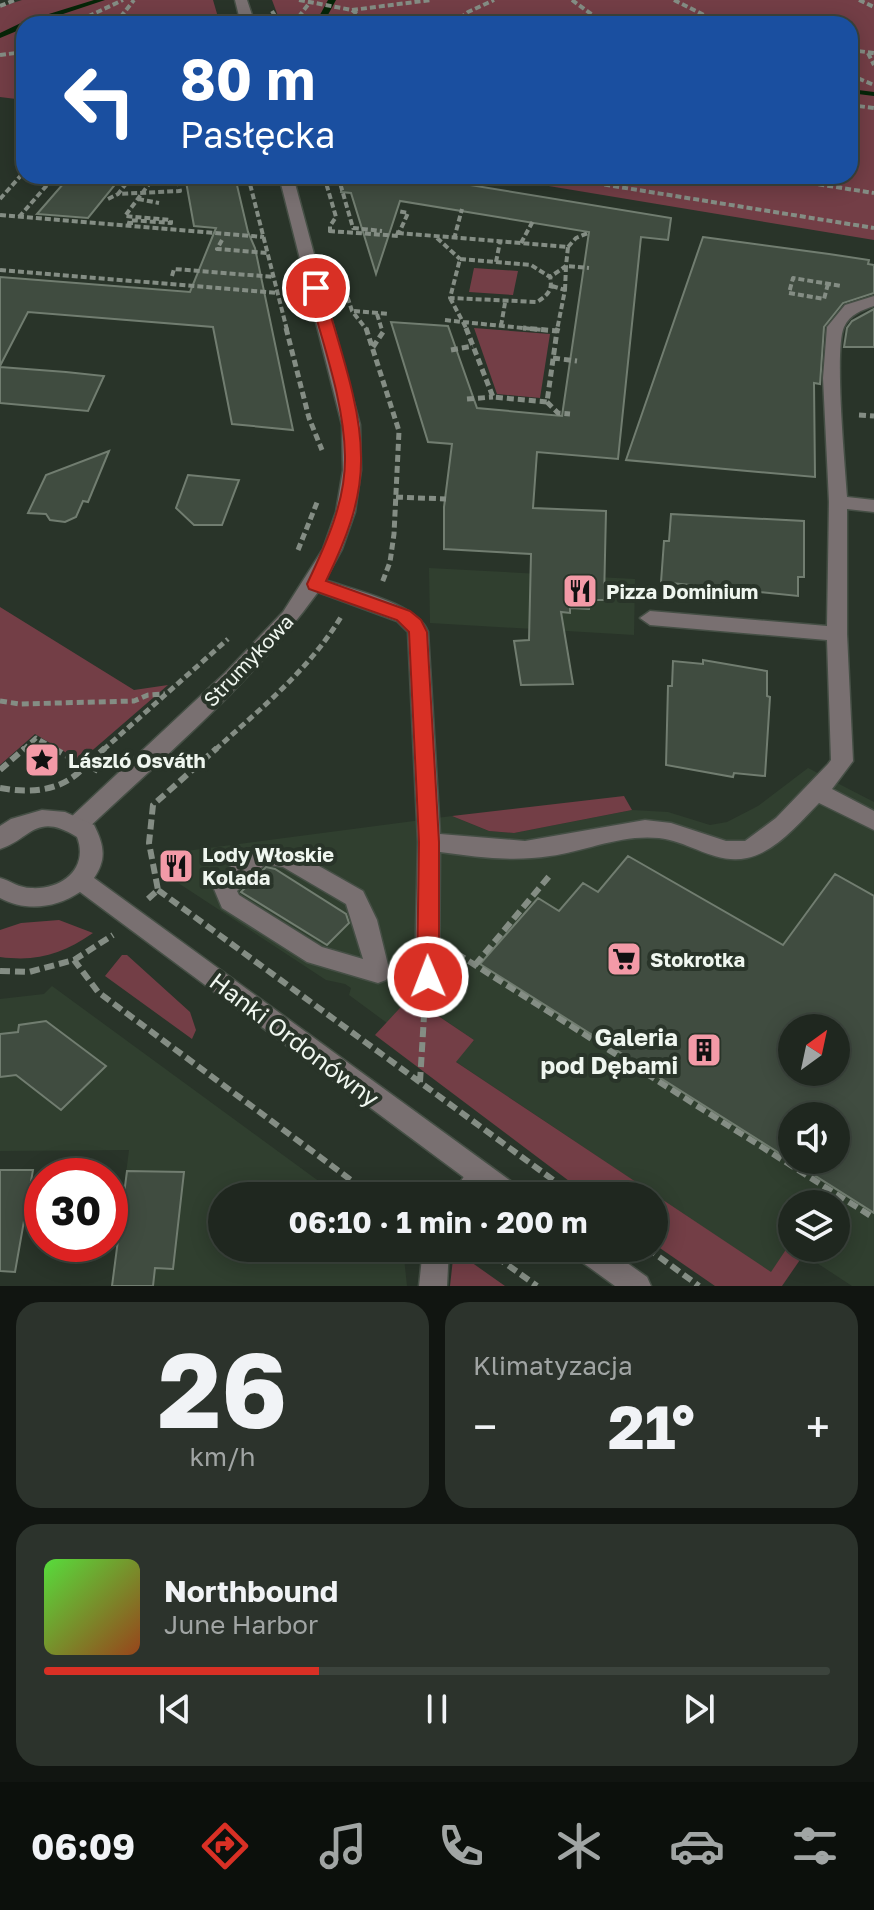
<!DOCTYPE html>
<html lang="pl">
<meta charset="utf-8">
<style>
:root{--surface:#1f271f;--page:#2c332c;--text:#f1f3f6;--muted:#a1a5a4;--line:#3c443d;--accent:#d93025}
body{margin:0;font-family:"Golos Text",sans-serif;background:var(--page);color:var(--text);height:100vh;display:flex;flex-direction:column;font-size:30px;white-space:nowrap}
*{box-sizing:border-box;margin:0}
p{font-size:26px;color:var(--muted)}
.icon{flex:none;width:44px;height:44px;fill:none;stroke:currentColor;stroke-width:2;stroke-linecap:round;stroke-linejoin:round}
.map{position:relative;height:1286px;overflow:hidden}
.side{display:flex;flex-direction:column;gap:16px;padding:16px;background:#111511;flex:1}
.side>*{flex:none}
.hud{position:absolute;left:16px;top:16px;width:842px;height:168px;border-radius:24px;box-shadow:0 4px 20px #0003,0 0 0 2px var(--line);background:#1a4fa0;color:#fff;overflow:hidden}
.needle{width:52px;rotate:33deg}
.buttons{position:absolute;left:778px;top:1014px;display:grid;gap:16px}
.buttons a{display:grid;place-items:center;width:72px;height:72px;border-radius:50%;background:var(--surface);box-shadow:0 4px 20px #0003,0 0 0 2px var(--line);font-size:40px}
.speed{position:absolute;left:24px;top:1158px;display:flex;gap:16px;font-size:40px;font-weight:700;text-align:center}
.speed>*{display:grid;place-content:center;width:104px;height:104px;border-radius:50%;background:var(--surface);box-shadow:0 4px 20px #0003,0 0 0 2px var(--line);line-height:1}
.speed .limit{border:12px solid #d22;background:#fff;color:#111}
.pin{position:absolute;display:grid;place-items:center;width:68px;height:68px;color:#fff;margin:-34px;border:4px solid #fff;border-radius:50%;box-shadow:0 2px 8px #0007}
.me{position:absolute;width:88px;margin:-44px;rotate:359deg;stroke-linejoin:round;filter:drop-shadow(0 0 6px #0008)}
.turn{display:flex;align-items:center;gap:28px;height:168px;padding:0 32px;font-size:36px}
.turn .icon{width:104px;height:104px;stroke-width:2.5}
.turn b{display:block;font-size:56px;line-height:68px}
.big{font-size:60px;font-weight:700;line-height:1.1}
.side .widget{flex:1;display:flex;flex-direction:column;justify-content:center;gap:12px;min-width:0;padding:0 28px;border-radius:24px;background:var(--page)}
.side .dial{align-items:center;gap:0}
.dial b{font-size:104px;line-height:1}
.song{display:flex;align-items:center;gap:24px}
.cover{width:96px;height:96px;border-radius:12px;background:linear-gradient(135deg,hsl(110 70% 55%),hsl(20 70% 35%))}
.played{height:8px;border-radius:4px;background:linear-gradient(90deg,var(--accent) 35%,var(--line) 35%)}
.keys{display:flex;justify-content:space-around;direction:ltr}
.heat{display:flex;justify-content:space-between;align-items:center;font-size:44px;direction:ltr}
.side .tiles{flex:1;display:grid;gap:16px;grid-template-columns:1fr 1fr}
.widget:last-child{grid-column:span 2}
.trip{position:absolute;left:208px;top:1182px;width:460px;height:80px;border-radius:40px;background:var(--surface);box-shadow:0 4px 20px #0003,0 0 0 2px var(--line);font-weight:700;line-height:80px;text-align:center}
.tab-bar{display:flex;height:128px;justify-content:space-around;align-items:center;background:#0c100c;color:var(--muted)}
.tab-bar .icon{width:56px;height:56px}
.tab-bar .selected{color:var(--accent)}
.tab-bar b{font-size:36px;color:var(--text)}
.map>svg:first-child{display:block}
</style>
<div class="map">
<svg width="874" height="1286" viewBox="0 0 874 1286">
<rect width="100%" height="100%" fill="#293429"/>
<path fill="#303f2f" fill-rule="evenodd" d="M429,568L635,579L634,635L430,623Z
M808,768L874,802V1286H852L794,1248H836V1204H792V1247L789,1246L771,1273L455,1061L474,1040L410,997L387,1023L349,995L351,988L345,984L326,980L169,877L163,854L452,816L489,831L514,833L632,810L668,812L710,825L727,822L758,806ZM792,1028H836V1072H792ZM792,1116H836V1160H792Z
M52,986L339,1196H222V1248H403L407,1286H112L129,1150L0,1151V999L44,994Z"/>
<path fill="#733e46" d="M22,0H213L220,24H24V100L0,97V7Z
M272,0H874V240L489,176H850V24H281Z
M474,268L518,271L513,295L469,292Z
M474,328L550,334L540,398L497,394Z
M0,607L134,690L168,685L80,761L35,734L0,765Z
M624,796L632,810L514,833L489,831L452,816Z
M59,920L93,933C62,954 38,962 0,957V930L21,923Z
M122,955H127L190,1012L196,1030L192,1039L105,976Z
M410,997L474,1040L456,1062L771,1272L789,1245L804,1254L782,1286H715L654,1244V1196H589L375,1035Z
M454,1250L505,1286H450Z"/>
<g fill="none" stroke-linecap="round" stroke-linejoin="round">
<path fill="#062508" fill-rule="evenodd" d="M94,0H105L33,24H24V28L0,38V33L23,22Z
M328,0H336L323,24H315Z
M850,89L874,92V96L850,93Z"/>
</g>
<path fill="#404c40" stroke="#717d70" stroke-width="2" fill-rule="evenodd" d="M70,176H122L88,218L37,214Z
M185,176H231L233,182L236,181L248,232L255,248L293,430L232,424L213,327L28,312L0,366V277L190,292L216,228L194,226Z
M343,176H415L671,218L668,240L641,237L618,459L537,452L533,508L606,511L604,600H590L589,609L570,608V613L561,612L573,684L521,685L514,641L529,640L531,554L444,549V507L452,444L428,442L391,322L448,326L477,408L562,416L589,232L400,201L376,274L351,193L341,192Z
M703,237L829,254L869,260L868,264L874,265V293L843,303L824,327L820,384L814,383L815,477L626,460Z
M874,309V347H844L847,328L852,321Z
M0,367L66,372L104,376L88,411L0,403Z
M109,451L88,502L83,501L76,517L65,522L50,520L46,514L28,513L46,475Z
M188,475L239,480L222,525H194L176,508Z
M671,514L804,521V577H798V596L661,582L664,541H669Z
M703,660L767,671V696L770,697L765,776L734,773L733,777L666,765L668,686H672L673,661L703,664Z
M628,856L783,945L835,874L874,896V1213L480,964L538,898L559,911L583,883L598,892ZM792,1028H836V1072H792ZM792,1116H836V1160H792Z
M266,867L275,869L346,914L349,923L327,945L241,892Z
M46,1021L106,1066L61,1110L16,1075L0,1077V1034L18,1032L19,1025Z
M0,1170H33L15,1272L0,1271Z
M127,1171L184,1172L173,1269L155,1268L153,1286H112Z"/>
<g fill="none" stroke-linecap="round" stroke-linejoin="round">
<defs>
<path id="service" d="M262,846L296,853L363,891L377,920L390,973L386,980L378,983L307,962L222,908L214,889C223,871 243,852 262,846ZM265,864L283,867L346,904L363,959L322,947L239,895L237,891Z"/>
<path id="minor" d="M235,0H247L255,24H241Z
M279,176H293L360,425L361,470L355,512L342,549L325,580C353,590 417,603 428,632L440,834L525,841L645,820L671,823L726,841H745L776,818L828,764L831,760L827,640L650,625L640,618L650,611L827,626L829,502L823,378L827,327L845,305L874,296V306C862,310 850,314 844,327C834,349 845,466 847,497L874,500V512L847,509V634L853,761L832,789L874,811V830L819,803C800,822 776,852 747,858C715,865 689,841 659,838C621,834 586,851 550,856C513,862 477,857 440,852L439,970L443,983L456,997L452,1004L444,1007L425,996L415,970L418,842L408,632L397,621L318,592C253,682 165,756 85,831L77,834L69,831L66,825L69,819L225,673L283,612L323,549L336,512L343,470L342,425Z
M480,1162L489,1166L493,1174L479,1196H451L471,1166Z
M423,1248H449L447,1286H419Z"/>
<path id="tertiary" d="M42,810L65,812L94,825C104,845 107,859 94,878L519,1187L523,1196H489L80,892C56,908 26,912 0,898V878C11,881 19,888 31,888C62,890 89,868 77,837C36,811 31,839 0,849V826L11,819Z
M571,1248H606L647,1277L651,1286H615L575,1257Z"/>
</defs>
<use href="#service" stroke="#454f45" stroke-width="3"/>
<use href="#minor" stroke="#454f45" stroke-width="3"/>
<use href="#tertiary" stroke="#454f45" stroke-width="3"/>
<path stroke="#848d84" stroke-width="4" stroke-dasharray="6 3" stroke-linecap="butt" d="M299,0L352,10L369,24
M572,0L605,24
M674,0L714,20L675,24
M859,0L874,7
M0,6L15,0
M352,10L431,0
M272,11L280,24
M714,20L727,24
M72,24L123,0
M115,24L134,0
M293,24L311,1
M453,24L468,12L494,0
M850,50L874,53
M868,53L874,65
M0,55L24,52
M850,75L874,85
M850,105L874,108
M132,176L118,194L180,191L177,176
M248,176L287,330
M324,176L336,217L330,226V235
M338,176L353,228L382,231
M551,176L874,228
M765,176L874,193
M0,199L24,172
M108,199L118,194
M138,199L159,203
M0,215L264,237
M19,217L55,176
M133,223H129L130,220L171,223V220L125,216L155,176
M329,231L399,236V233L568,247L566,266L550,277
M396,232L399,233L408,213L398,211
M437,238L460,259
M454,239L462,209
M222,240L217,249L268,253
M521,243L533,221
M568,247L576,238L588,233
M460,259L531,265L550,277C553,290 548,295 537,302L450,298Z
M496,262L500,242
M0,270L278,293
M172,276L174,269L274,277
M342,280L352,311L367,330
M828,284L824,299L789,293L793,278L841,286
M552,286L565,290L557,330
M565,290L566,266L589,268
M450,298L463,322
M354,311L389,314
M377,314L382,330
M445,320L463,322
M463,322L543,330
M463,322L467,330
M501,326L505,303"/>
<path stroke="#848d84" stroke-width="5" stroke-dasharray="7 4" stroke-linecap="butt" d="M286,328L309,418L322,450
M366,328L399,431L394,534L390,562L382,583
M466,328L493,397L547,402L557,331L523,328
M557,331L558,328
M373,347L383,332L382,328
M451,350L473,346
M553,358L577,361
M467,399L493,397
M547,402L558,413L570,414
M859,415L874,416
M396,497L446,499
M298,550L318,500
M0,701L20,704L134,701L148,695L165,694
M23,750L36,738L57,750
M103,750L228,639
M215,750C261,708 308,671 341,617"/>
<path stroke="#848d84" stroke-width="6" stroke-dasharray="10 5" stroke-linecap="butt" d="M53,748L85,766
M0,770L25,748
M98,771L87,764L105,748
M0,788C32,794 64,791 86,765
M158,890L575,1196
M148,899L158,890L149,843L153,805L217,748
M456,953L874,1218
M74,960L113,935
M475,965L551,874
M0,971L29,972L74,960L98,992L355,1183L405,1196
M420,1082L424,1016
M484,1248L537,1286
M647,1248L699,1286"/>
<use href="#service" fill="#797071" fill-rule="evenodd"/>
<use href="#minor" fill="#797071" fill-rule="evenodd"/>
<use href="#tertiary" fill="#797071" fill-rule="evenodd"/>
</g>
<path fill="#d93025" stroke="#8d1f18" stroke-width="2" d="M316,284L323,288C337,341 361,403 361,457C362,501 345,542 326,581L410,611L421,620L427,632L439,842V977L436,984L428,987L420,984L417,977L419,842L409,632L397,620L309,589L307,584C326,544 346,501 345,456C344,400 322,342 308,288Z"/>
<defs>
<symbol id="restaurant-square" viewBox="-11 -11 22 22"><rect x="-9" y="-9" width="18" height="18" rx="4" fill="#f39aa7" stroke="#293429"/><path d="M-5-6h1v4h1v-4h1v4h1v-4h1v5L-1.5 .5V6h-2V.5L-5-1ZM5-6V6H3V1.5H1.5Q1.5-4 5-6Z" fill="#111"/></symbol>
<symbol id="sight-square" viewBox="-11 -11 22 22"><rect x="-9" y="-9" width="18" height="18" rx="4" fill="#f39aa7" stroke="#293429"/><path d="M0-6L1.8-2.2L6-1.7L2.9 1.2L3.7 5.4L0 3.3L-3.7 5.4L-2.9 1.2L-6-1.7L-1.8-2.2Z" fill="#111"/></symbol>
<symbol id="supermarket-square" viewBox="-11 -11 22 22"><rect x="-9" y="-9" width="18" height="18" rx="4" fill="#f39aa7" stroke="#293429"/><path d="M-6-5.5h2.5l.6 2H6L4.5 2H-2.5L-4.4-4H-6ZM-1.5 3.2a1.3 1.3 0 1 0 .1 0ZM3 3.2a1.3 1.3 0 1 0 .1 0Z" fill="#111"/></symbol>
<symbol id="building-square" viewBox="-11 -11 22 22"><rect x="-9" y="-9" width="18" height="18" rx="4" fill="#f39aa7" stroke="#293429"/><path d="M-4-6H4V6H1V3H-1V6H-4ZM-2.5-4.3h1.7v1.8h-1.7ZM.8-4.3h1.7v1.8H.8ZM-2.5-1h1.7V.8h-1.7ZM.8-1h1.7V.8H.8Z" fill="#111"/></symbol>
</defs>
<g fill-rule="evenodd">
<use href="#restaurant-square" x="560" y="571" width="40" height="40"/>
<use href="#sight-square" x="22" y="740" width="40" height="40"/>
<use href="#restaurant-square" x="156" y="846" width="40" height="40"/>
<use href="#supermarket-square" x="604" y="939" width="40" height="40"/>
<use href="#building-square" x="684" y="1030" width="40" height="40"/>
</g>
<g text-anchor="middle" dominant-baseline="central" stroke-width="8" stroke-linejoin="round" paint-order="stroke">
<g font-size="20" font-weight="bold" fill="#eff6ef" stroke="#293429" text-anchor="start">
<text x="606" y="591">Pizza Dominium</text>
<text x="68" y="760">László Osváth</text>
<text x="202" y="854">Lody Włoskie<tspan x="202" dy="23">Kolada</tspan></text>
<text x="650" y="959">Stokrotka</text>
</g>
<g font-size="20" fill="#eff6ef" stroke="#293429">
<text transform="translate(248 660) rotate(-46)">Strumykowa</text>
</g>
<g font-size="24" font-weight="bold" fill="#eff6ef" stroke="#293429" text-anchor="end">
<text x="678" y="1036">Galeria<tspan x="678" dy="28">pod Dębami</tspan></text>
</g>
<g font-size="24" fill="#eff6ef" stroke="#293429">
<text transform="translate(295 1039) rotate(37)">Hanki Ordonówny</text>
</g>
</g>
</svg>
<div class="buttons">
<a><svg class="needle" viewBox="-14 -14 28 28"><path d="M0-13l5 13h-10z" fill="#e53935"/><path d="M0 13l5-13h-10z" fill="#a1a5a4"/></svg></a>
<a><svg class="icon" aria-label="sound" viewBox="0 0 24 24"><path d="M4 9h4l5-4v14l-5-4H4zM17 9q2 3 0 6"/></svg></a>
<a><svg class="icon" aria-label="layers" viewBox="0 0 24 24"><path d="M12 4l9 5-9 5-9-5zM3 14l9 5 9-5"/></svg></a>
</div>
<div class="speed"><div class="limit">30</div></div>
<div class="pin" style="left:316px;top:288px;background:#d93025"><svg class="icon" aria-label="arrive" viewBox="0 0 24 24"><path d="M6 21V4h12l-3 4 3 4H6"/></svg></div>
<svg class="me" style="left:428px;top:977px" viewBox="-20 -20 40 40"><circle r="17" fill="#d93025" stroke="#fff" stroke-width="3"/><path d="M0-11L8 9 0 5-8 9z" fill="#fff"/></svg>
<div class="trip">06:10 · 1 min · 200 m</div>
<div class="hud">
<div class="turn"><svg class="icon" aria-label="left" viewBox="0 0 24 24"><path d="M17 20v-9H6M10 6l-5 5 5 5"/></svg><div><b>80 m</b>Pasłęcka</div></div>
</div>
</div>
<section class="side">
<div class="tiles">
<div class="widget dial"><b>26</b><p>km/h</p></div>
<div class="widget"><p>Klimatyzacja</p>
<div class="heat"><a>−</a><b class="big">21°</b><a>+</a></div>
</div>
<div class="widget">
<div class="song"><i class="cover"></i><div><b>Northbound</b><p>June Harbor</p></div></div>
<div class="played"></div>
<div class="keys"><svg class="icon" aria-label="previous" viewBox="0 0 24 24"><path d="M18 5L8 12l10 7zM5 5v14"/></svg><svg class="icon" aria-label="pause" viewBox="0 0 24 24"><path d="M8 5v14M16 5v14"/></svg><svg class="icon" aria-label="next" viewBox="0 0 24 24"><path d="M6 5l10 7-10 7zM19 5v14"/></svg></div>
</div>
</div>
</section>
<nav class="tab-bar">
<b>06:09</b>
<svg class="icon selected" aria-label="directions" viewBox="0 0 24 24"><path d="M12 3l9 9-9 9-9-9zM9 14v-3h6M13 9l2 2-2 2"/></svg>
<svg class="icon" aria-label="music" viewBox="0 0 24 24"><path d="M9 18V5l10-2v13"/><circle cx="6" cy="18" r="3"/><circle cx="16" cy="16" r="3"/></svg>
<svg class="icon" aria-label="phone" viewBox="0 0 24 24"><path d="M5 4h4l2 5-3 2q2 4 5 5l2-3 5 2v4C11 20 4 13 5 4z"/></svg>
<svg class="icon" aria-label="climate" viewBox="0 0 24 24"><path d="M12 3v18M4 7l16 10M4 17L20 7"/></svg>
<svg class="icon" aria-label="car" viewBox="0 0 24 24"><path d="M5 17H2v-5l4-1 3-4h7l3 4 3 1v5h-3M9 17h6M6 11h13"/><circle cx="7" cy="17" r="2"/><circle cx="17" cy="17" r="2"/></svg>
<svg class="icon" aria-label="filters" viewBox="0 0 24 24"><path d="M4 7h16M4 17h16"/><circle cx="9" cy="7" r="2"/><circle cx="15" cy="17" r="2"/></svg>
</nav>
